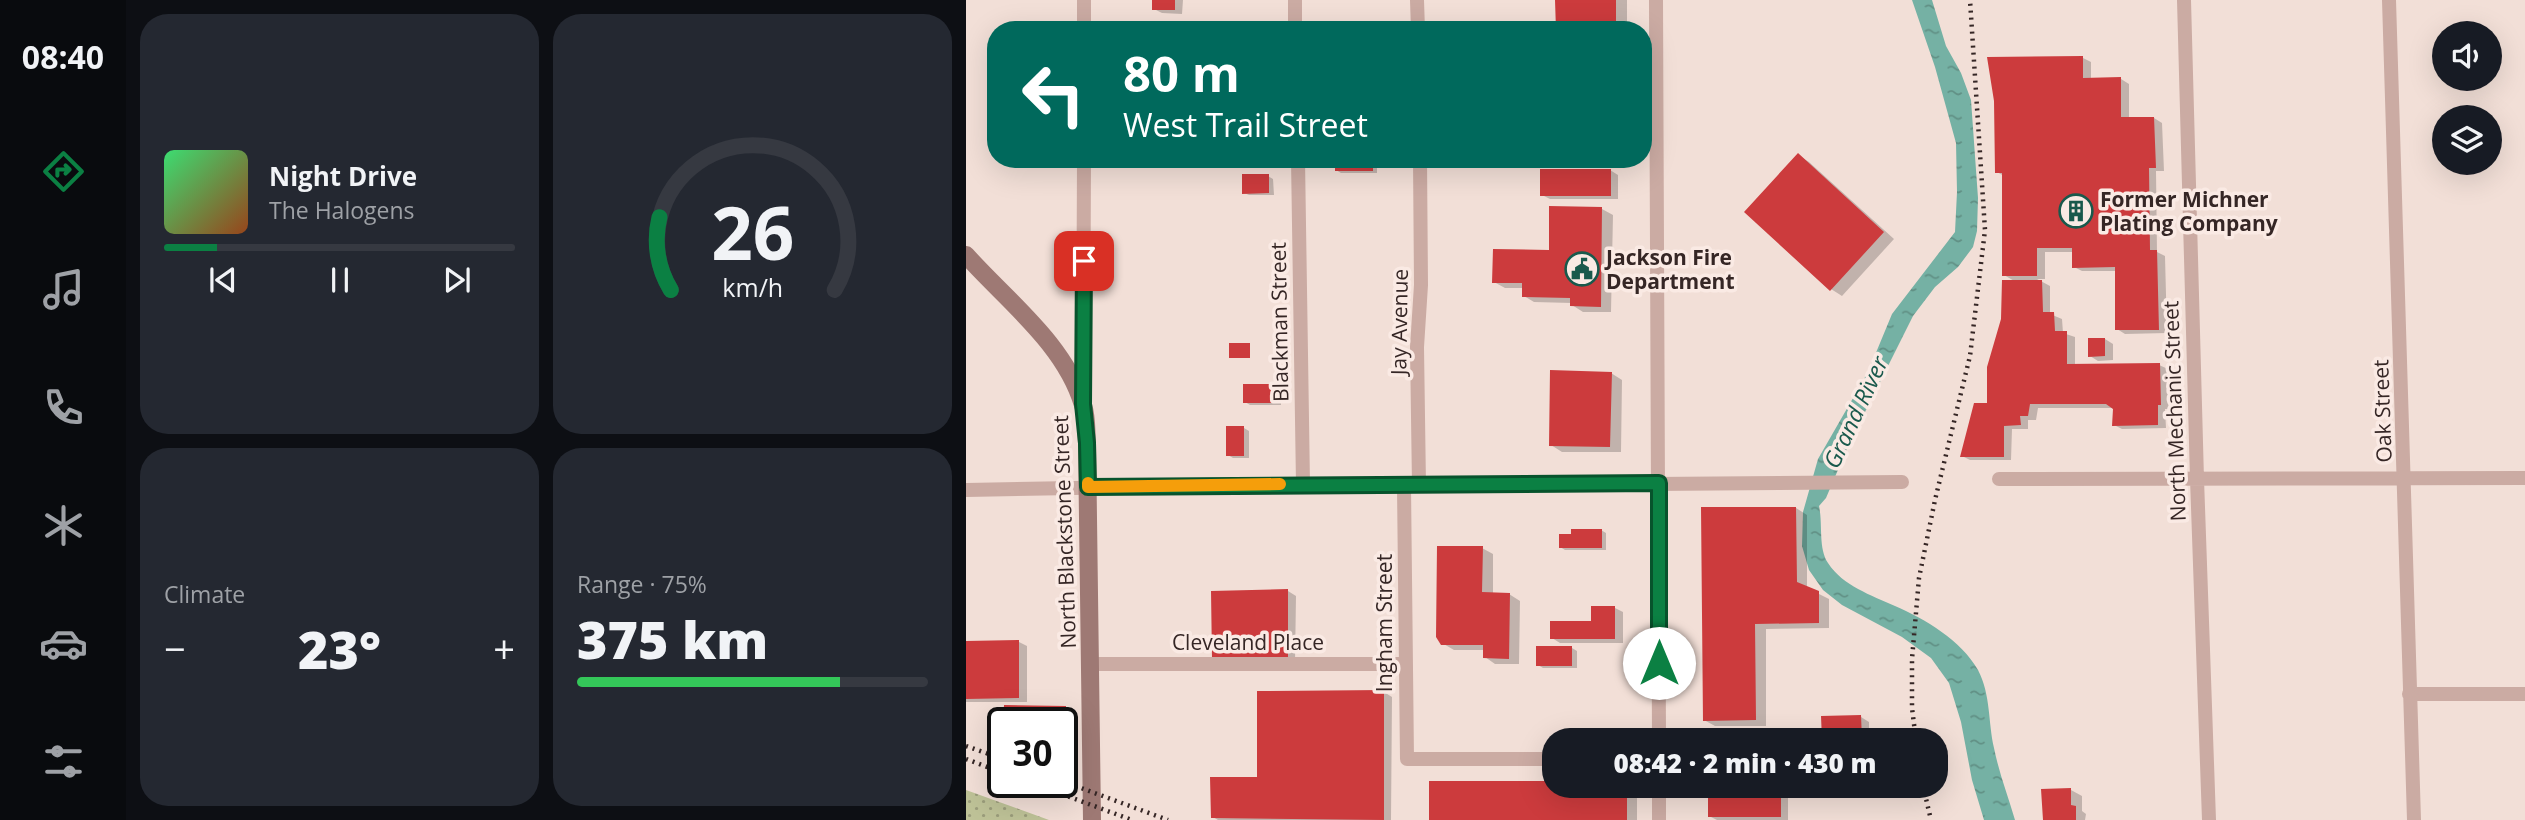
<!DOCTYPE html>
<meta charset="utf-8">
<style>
:root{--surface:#171b24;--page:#242831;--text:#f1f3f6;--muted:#9ea1a6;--line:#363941;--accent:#0b8043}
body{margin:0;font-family:"Open Sans",sans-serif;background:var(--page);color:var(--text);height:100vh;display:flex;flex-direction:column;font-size:26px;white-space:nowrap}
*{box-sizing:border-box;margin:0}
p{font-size:23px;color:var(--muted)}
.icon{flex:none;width:38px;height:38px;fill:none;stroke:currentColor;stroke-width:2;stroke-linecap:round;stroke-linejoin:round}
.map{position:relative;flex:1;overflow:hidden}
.drawer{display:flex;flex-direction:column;gap:14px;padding:14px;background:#0d0f14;width:840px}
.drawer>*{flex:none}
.top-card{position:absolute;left:21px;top:21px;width:665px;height:147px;border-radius:28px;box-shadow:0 7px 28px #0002;background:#00695c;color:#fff;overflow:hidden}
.fabs{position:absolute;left:1466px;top:21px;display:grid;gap:14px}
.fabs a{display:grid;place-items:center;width:70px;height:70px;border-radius:50%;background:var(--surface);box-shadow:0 7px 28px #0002;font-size:35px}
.speed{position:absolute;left:21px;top:707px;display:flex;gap:14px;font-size:35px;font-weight:700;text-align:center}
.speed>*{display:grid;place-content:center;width:91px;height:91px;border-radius:50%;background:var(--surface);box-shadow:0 7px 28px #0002;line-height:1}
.speed .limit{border:4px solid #111;border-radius:10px;background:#fff;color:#111}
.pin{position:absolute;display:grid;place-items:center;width:60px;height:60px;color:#fff;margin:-30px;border-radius:14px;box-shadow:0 4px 10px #0006}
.me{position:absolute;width:77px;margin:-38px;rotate:0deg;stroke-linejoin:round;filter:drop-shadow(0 0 5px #0008)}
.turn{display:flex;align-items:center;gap:24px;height:147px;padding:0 21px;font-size:32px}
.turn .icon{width:91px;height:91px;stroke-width:2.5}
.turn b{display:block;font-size:49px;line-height:60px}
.big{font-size:52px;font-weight:800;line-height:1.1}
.drawer .card{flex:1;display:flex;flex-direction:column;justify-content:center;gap:10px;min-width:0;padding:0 24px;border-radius:28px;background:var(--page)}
.drawer .dial{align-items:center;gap:0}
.dial svg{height:182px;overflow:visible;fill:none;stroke:var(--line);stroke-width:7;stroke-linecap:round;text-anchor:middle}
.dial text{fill:var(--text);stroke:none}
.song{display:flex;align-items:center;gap:21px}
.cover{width:84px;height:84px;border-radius:10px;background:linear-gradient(135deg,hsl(140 70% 55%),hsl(20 70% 35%))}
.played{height:7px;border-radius:4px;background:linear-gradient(90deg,var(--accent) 15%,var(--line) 15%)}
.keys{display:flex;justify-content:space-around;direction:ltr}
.heat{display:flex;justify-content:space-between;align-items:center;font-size:38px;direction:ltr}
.charge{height:10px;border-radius:5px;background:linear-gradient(90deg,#34c759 75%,var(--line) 0)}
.drawer .tiles{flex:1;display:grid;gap:14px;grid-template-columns:repeat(2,1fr)}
.trip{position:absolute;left:576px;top:728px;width:406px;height:70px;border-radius:28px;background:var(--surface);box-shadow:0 7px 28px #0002;font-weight:800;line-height:70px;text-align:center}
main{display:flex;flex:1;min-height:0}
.tab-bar{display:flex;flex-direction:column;width:126px;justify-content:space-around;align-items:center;background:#090b0e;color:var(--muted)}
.tab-bar .icon{width:49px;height:49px}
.tab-bar .current{color:var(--accent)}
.tab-bar b{font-size:32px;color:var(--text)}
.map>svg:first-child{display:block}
</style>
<main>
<nav class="tab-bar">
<b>08:40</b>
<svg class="icon current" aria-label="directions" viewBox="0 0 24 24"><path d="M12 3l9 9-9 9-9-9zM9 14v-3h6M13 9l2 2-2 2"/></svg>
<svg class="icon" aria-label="music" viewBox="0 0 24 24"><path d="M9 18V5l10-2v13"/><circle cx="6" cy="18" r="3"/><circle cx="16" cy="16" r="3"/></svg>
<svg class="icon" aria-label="phone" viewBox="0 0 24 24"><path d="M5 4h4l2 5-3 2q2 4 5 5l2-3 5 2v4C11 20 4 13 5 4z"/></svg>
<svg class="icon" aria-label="climate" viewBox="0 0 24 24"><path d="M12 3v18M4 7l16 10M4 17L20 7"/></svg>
<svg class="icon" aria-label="car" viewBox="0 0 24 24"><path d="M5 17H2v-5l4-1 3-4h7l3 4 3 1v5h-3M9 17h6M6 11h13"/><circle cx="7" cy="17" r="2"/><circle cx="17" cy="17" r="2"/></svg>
<svg class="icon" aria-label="filters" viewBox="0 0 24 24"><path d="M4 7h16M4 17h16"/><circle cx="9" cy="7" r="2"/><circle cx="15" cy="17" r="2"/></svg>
</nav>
<section class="drawer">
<div class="tiles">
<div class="card">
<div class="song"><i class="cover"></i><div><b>Night Drive</b><p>The Halogens</p></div></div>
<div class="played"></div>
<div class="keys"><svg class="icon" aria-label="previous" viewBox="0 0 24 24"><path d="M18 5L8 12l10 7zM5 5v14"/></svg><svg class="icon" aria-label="pause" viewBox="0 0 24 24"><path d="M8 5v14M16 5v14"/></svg><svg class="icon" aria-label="next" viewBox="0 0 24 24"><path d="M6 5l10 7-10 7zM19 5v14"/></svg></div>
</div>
<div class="card dial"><svg viewBox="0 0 100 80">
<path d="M14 69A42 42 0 1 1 86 69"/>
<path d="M14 69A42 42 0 0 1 9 37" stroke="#0b8043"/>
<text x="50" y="56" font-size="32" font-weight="700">26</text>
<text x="50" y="72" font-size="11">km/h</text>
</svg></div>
<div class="card"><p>Climate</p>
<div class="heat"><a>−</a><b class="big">23°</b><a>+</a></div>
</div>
<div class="card"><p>Range · 75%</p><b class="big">375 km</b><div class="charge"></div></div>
</div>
</section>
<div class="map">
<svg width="1559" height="820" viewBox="0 0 1559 820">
<defs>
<pattern id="green-dots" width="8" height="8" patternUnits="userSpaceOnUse" patternTransform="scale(1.75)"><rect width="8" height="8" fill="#bec297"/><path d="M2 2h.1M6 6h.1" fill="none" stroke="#9b9d7b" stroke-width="1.8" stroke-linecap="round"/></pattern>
<pattern id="water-ripples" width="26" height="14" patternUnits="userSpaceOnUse" patternTransform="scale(1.75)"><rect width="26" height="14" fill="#75b1a4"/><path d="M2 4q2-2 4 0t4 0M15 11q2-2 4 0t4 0" fill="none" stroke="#619085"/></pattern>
</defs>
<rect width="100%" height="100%" fill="#f2dfd7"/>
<path fill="url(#green-dots)" d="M0,790L83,820H0Z"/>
<path fill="url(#water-ripples)" d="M946,0H966L980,46L995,73L1005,100L1012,198L1011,231L1007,247L992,267L969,287L947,316L883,444L860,498L853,506C857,524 852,548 862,563C877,586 905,595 929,606C959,619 995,640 1012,670C1025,695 1022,722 1028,748C1033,773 1042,796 1049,820H1018L1006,780L995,722L983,683L965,658L936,637L876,605L857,590L843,570L836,546L837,512L852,459L902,372L926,314L989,232L991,192L990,143L969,67Z"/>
<path fill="#0003" d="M188,0H217L216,14L196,13L188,9Z
M591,0H661V30H591Z
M1117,58L1125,62V80L1155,79L1163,84V118H1188L1196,123L1198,171H1190L1191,252L1199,256L1201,333L1159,334L1151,329V271H1116L1108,267L1107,252H1079V279H1071L1084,286V314L1096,319L1097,333L1109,337V366L1193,365L1202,369L1203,409H1199L1200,428L1156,429L1148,425L1149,408H1072L1070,420H1062V429H1046L1045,460H1004L996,456L1023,405L1050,282L1038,275V176L1031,172Z
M832,155L843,162L928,239L876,296L865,289Z
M370,159H411V173H375L370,170Z
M644,170L652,175V199H584L576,195Z
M302,176L307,179L308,195H283L278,193Z
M636,209L647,215L645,312H617L606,305V303L568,302L558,296V288H539L528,282L584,251Z
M1139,339L1147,344V360L1132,361L1124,356Z
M645,373L656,380L655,452H596L585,445Z
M310,386L315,388V405H284L279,402Z
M278,428L283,431V458H267L262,455Z
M830,508L841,515V588L863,599V628L800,629V726H749L738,720Z
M635,530L640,533V550H599L594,547Z
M516,548L527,554V594H543L554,601L553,664H529L519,657V650H488L476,643Z
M322,591L330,596L329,662H256Z
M649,608L657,612V643H594L586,638L627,622Z
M0,642H53L61,646V702H0Z
M606,648L611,651V668H577L572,665Z
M418,692L426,697L425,820H252L247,817L293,779Z
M99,707L107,712L108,759L96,754V723Z
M895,717L903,722V740H857V718Z
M588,783V786H666L671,789V820H465Z
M814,790L822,794V820H751L743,816Z
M1105,790L1116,796V811L1120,814L1119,820H1078L1077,791Z"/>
<path fill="#cc3b3d" d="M186,0H209V10H186Z
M589,0H650V30H590Z
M1117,56V78L1155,77V117H1188L1190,168H1183L1184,250H1191L1193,330H1149V267L1106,268V248H1071V276H1036V173H1029L1028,101L1021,57Z
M832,153L918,232L864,291L778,212Z
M369,159H407V171H369Z
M574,169H645V196H574Z
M276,174H303V193L276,194Z
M583,206L636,207L635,307L604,306V298L556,297V283H526L527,249L583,250Z
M1036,280H1076L1077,312H1088L1089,331H1101V364L1194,363L1195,405H1192V425L1146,426L1147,409L1140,404H1064L1062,416H1054L1055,425L1038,426V457H994L1008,403H1021V367L1035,319Z
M1122,338H1139V356L1122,357Z
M263,343H284V358H263Z
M584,370L646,372L644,447L583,446Z
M277,384H311V403H277Z
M260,426H278V456H260Z
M735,507H830L831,582L853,591V623L789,624L790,720L737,721Z
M605,529H636V548H593V534H605Z
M471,546H517L516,592L544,593L543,659L517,658V645H475L470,637Z
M322,589V659H246L245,591Z
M625,606H649V639H584V621H625Z
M53,640V698L0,699V641Z
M570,646H606V666H570Z
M418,690V820L245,818L244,777H291V691Z
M38,705L100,706V756L96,754V723H37Z
M895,715L896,740H856L855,716Z
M463,781H588V786H661V820H463Z
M742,787L815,788V817H742Z
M1105,788V805L1110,806V820H1077L1075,789Z"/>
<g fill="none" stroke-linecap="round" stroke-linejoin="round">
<path stroke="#cbaba3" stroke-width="14" d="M329,0V30
M451,0L452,30
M690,0L693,740
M1218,0L1231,479L1243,820
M1423,0L1448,820
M118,30V0
M332,159L337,484
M117,400L118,159
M1033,479L1559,478
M438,486L441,759H588
M453,486L451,347L455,285L454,159
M0,490L337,484L438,486L936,482
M124,664H439
M1443,694H1559
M693,820V786"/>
<path stroke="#9e7974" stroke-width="18" d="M0,255C41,301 99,344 117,405C121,417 120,430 121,443L126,820"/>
<path stroke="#352625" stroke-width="4.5" stroke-dasharray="2 5" stroke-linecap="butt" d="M950,740L946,708V659L953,578L969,500L1004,356L1019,230L1004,0
M0,746L37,759
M0,759L37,773
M96,781L202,820
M63,782L166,820
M957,786L965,820"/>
</g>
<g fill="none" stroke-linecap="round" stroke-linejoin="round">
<defs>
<path id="route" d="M118,261L117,404L121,443L122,487L693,483V663"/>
</defs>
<use href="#route" stroke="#07532c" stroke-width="18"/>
<use href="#route" stroke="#0b8043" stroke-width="12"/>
<path stroke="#f59e0b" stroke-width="12" d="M122,483V487L314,484"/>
</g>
<defs>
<symbol id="building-ring" viewBox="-11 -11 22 22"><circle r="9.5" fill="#faeae4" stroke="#19594c" stroke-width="1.5"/><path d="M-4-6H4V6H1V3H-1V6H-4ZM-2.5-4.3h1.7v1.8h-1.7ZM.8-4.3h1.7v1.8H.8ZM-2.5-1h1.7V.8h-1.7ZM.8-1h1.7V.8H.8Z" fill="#19594c"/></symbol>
<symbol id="civic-ring" viewBox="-11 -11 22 22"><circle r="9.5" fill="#faeae4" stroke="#19594c" stroke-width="1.5"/><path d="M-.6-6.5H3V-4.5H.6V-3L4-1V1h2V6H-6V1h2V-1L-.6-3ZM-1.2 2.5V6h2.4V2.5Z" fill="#19594c"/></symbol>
</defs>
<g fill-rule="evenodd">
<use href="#building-ring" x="1091" y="192" width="38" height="38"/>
<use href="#civic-ring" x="597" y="250" width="38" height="38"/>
</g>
<g text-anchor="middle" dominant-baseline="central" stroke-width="7" stroke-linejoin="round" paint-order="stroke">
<g font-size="21" font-weight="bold" fill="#352625" stroke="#faeae4" text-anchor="start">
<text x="1134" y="199">Former Michner<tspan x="1134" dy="24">Plating Company</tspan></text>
<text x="640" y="257">Jackson Fire<tspan x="640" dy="24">Department</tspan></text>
</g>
<g font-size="21" fill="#352625" stroke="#faeae4">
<text transform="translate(313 322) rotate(-91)">Blackman Street</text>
<text transform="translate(433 322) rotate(-89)">Jay Avenue</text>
<text transform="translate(1208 411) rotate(-92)">North Mechanic Street</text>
<text transform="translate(1416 411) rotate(-92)">Oak Street</text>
<text transform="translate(98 532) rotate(-92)">North Blackstone Street</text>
<text transform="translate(418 623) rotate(-90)">Ingham Street</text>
<text x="282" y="642">Cleveland Place</text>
</g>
<g font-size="23" font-style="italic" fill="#19594c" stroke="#faeae4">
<text transform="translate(889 412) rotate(-65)">Grand River</text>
</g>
</g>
</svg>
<div class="fabs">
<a><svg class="icon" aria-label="sound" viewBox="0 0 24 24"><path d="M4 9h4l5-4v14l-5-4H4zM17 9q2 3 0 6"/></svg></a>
<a><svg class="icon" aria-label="layers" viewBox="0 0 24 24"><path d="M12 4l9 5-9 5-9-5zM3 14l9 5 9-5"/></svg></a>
</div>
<div class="speed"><div class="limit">30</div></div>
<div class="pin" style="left:118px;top:261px;background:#d93025"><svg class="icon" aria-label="arrive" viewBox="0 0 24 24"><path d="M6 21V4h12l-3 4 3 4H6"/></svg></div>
<svg class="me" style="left:693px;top:663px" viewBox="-20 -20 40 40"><circle r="19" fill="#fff"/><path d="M0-13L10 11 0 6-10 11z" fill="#0b8043"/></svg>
<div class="trip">08:42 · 2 min · 430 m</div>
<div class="top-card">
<div class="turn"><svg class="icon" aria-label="left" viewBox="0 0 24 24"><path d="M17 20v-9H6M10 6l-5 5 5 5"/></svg><div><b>80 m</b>West Trail Street</div></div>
</div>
</div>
</main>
